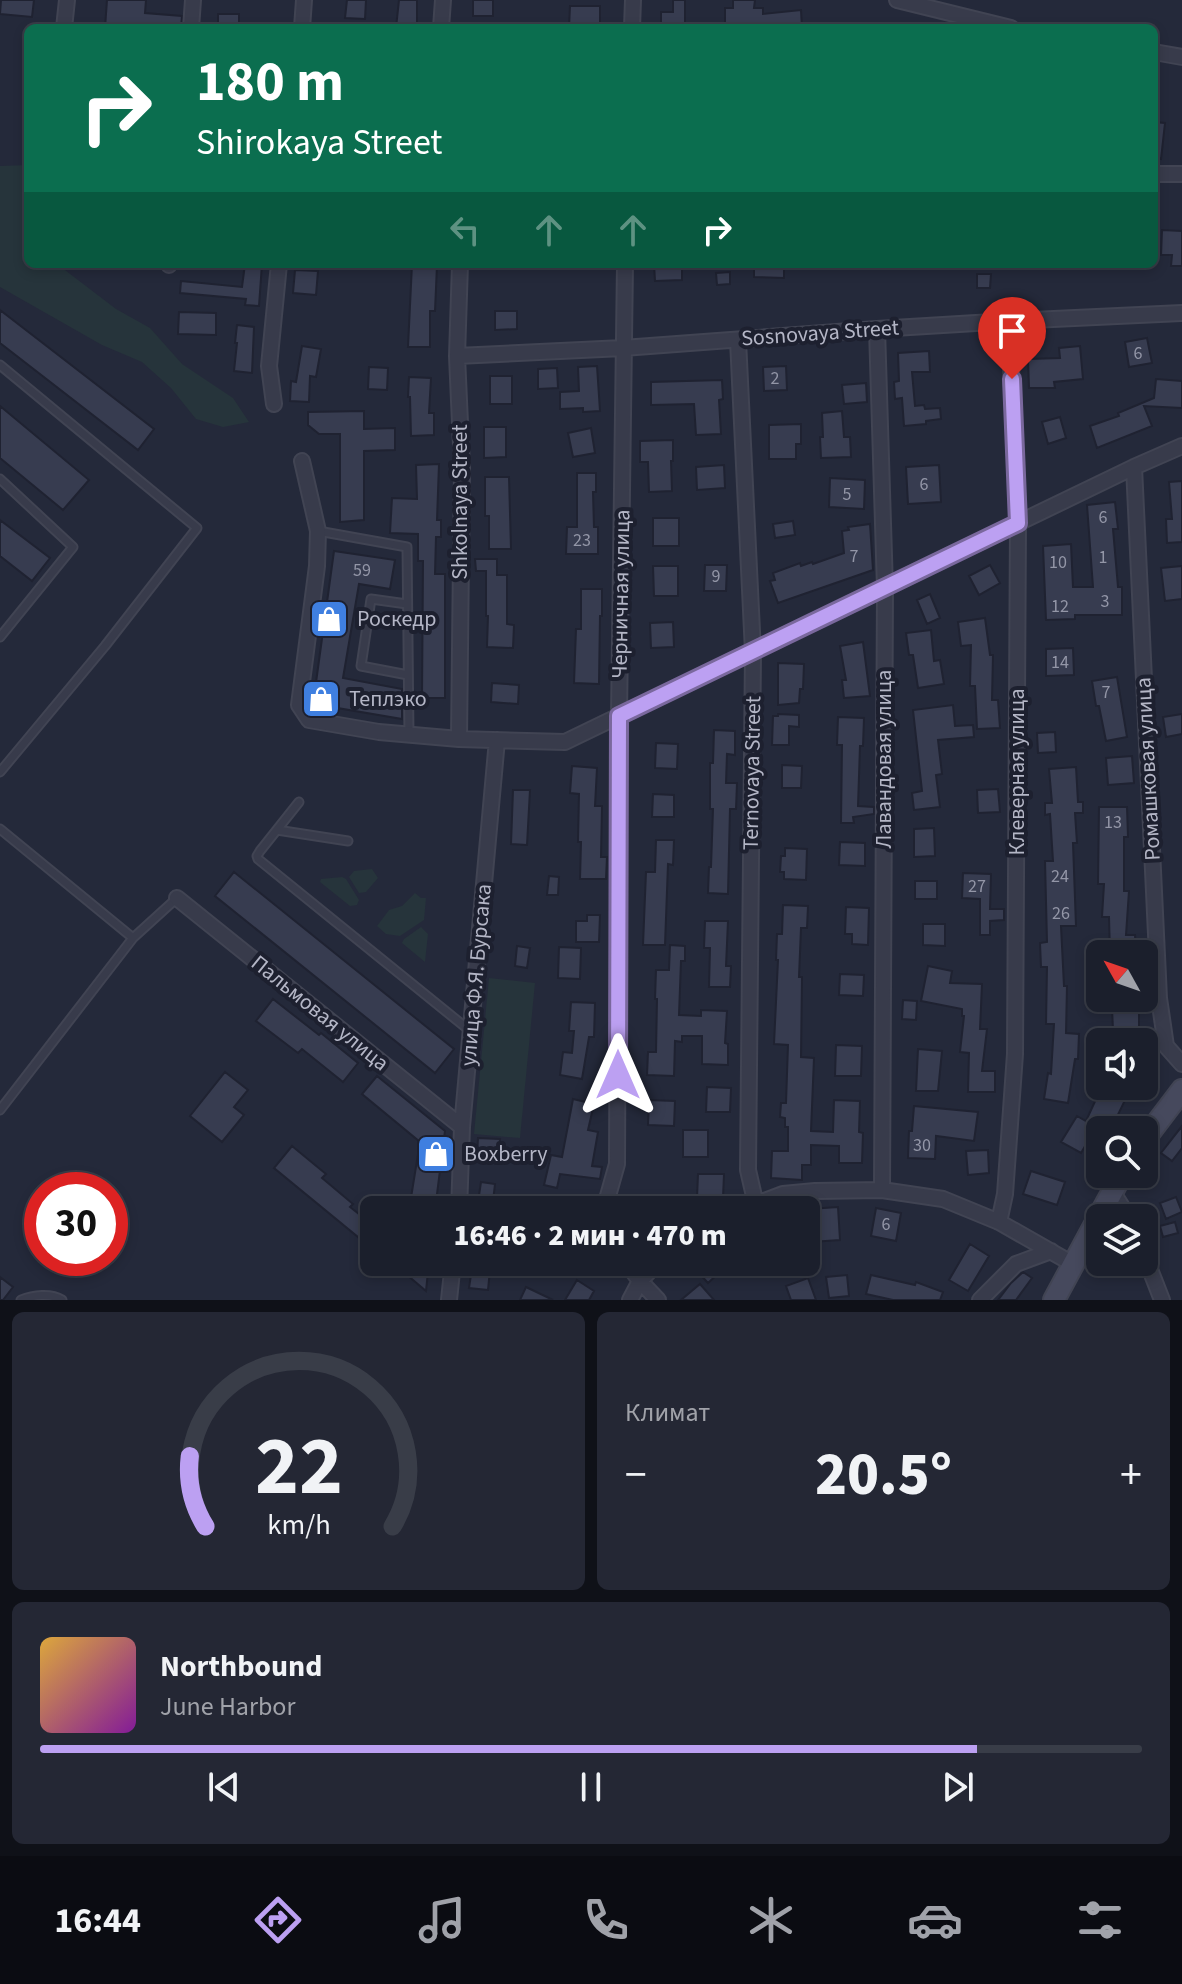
<!DOCTYPE html>
<html lang="ru">
<meta charset="utf-8">
<style>
:root{--surface:#1b1f2c;--page:#242734;--text:#f1f3f6;--muted:#a0a2a9;--line:#393d48;--accent:#bca0f2}
body{margin:0;font-family:"Source Sans 3",sans-serif;background:var(--page);color:var(--text);height:100vh;display:flex;flex-direction:column;font-size:30px;white-space:nowrap}
*{box-sizing:border-box;margin:0}
p{font-size:26px;color:var(--muted)}
.icon{flex:none;width:44px;height:44px;fill:none;stroke:currentColor;stroke-width:2;stroke-linecap:round;stroke-linejoin:round}
.map{position:relative;height:1300px;overflow:hidden}
.sheet{display:flex;flex-direction:column;gap:12px;padding:12px;background:#0f1118;flex:1}
.sheet>*{flex:none}
.top-card{position:absolute;left:24px;top:24px;width:1134px;height:244px;border-radius:12px;box-shadow:0 4px 12px #0003,0 0 0 2px var(--line);background:#0b6e4f;color:#fff;overflow:hidden}
.needle{width:52px;rotate:310deg}
.tools{position:absolute;left:1086px;top:940px;display:grid;gap:16px}
.tools a{display:grid;place-items:center;width:72px;height:72px;border-radius:12px;background:var(--surface);box-shadow:0 4px 12px #0003,0 0 0 2px var(--line);font-size:40px}
.speed{position:absolute;left:24px;top:1172px;display:flex;gap:16px;font-size:40px;font-weight:700;text-align:center}
.speed>*{display:grid;place-content:center;width:104px;height:104px;border-radius:50%;background:var(--surface);box-shadow:0 4px 12px #0003,0 0 0 2px var(--line);line-height:1}
.speed .limit{border:12px solid #d22;background:#fff;color:#111}
.pin{position:absolute;display:grid;place-items:center;width:68px;height:68px;color:#fff;margin:-82px -34px;border-radius:50% 50% 50% 0;rotate:-45deg;box-shadow:0 0 8px #0007}
.pin .icon{rotate:45deg}
.me{position:absolute;width:88px;margin:-44px;rotate:0deg;stroke-linejoin:round;filter:drop-shadow(0 0 6px #0008)}
.turn{display:flex;align-items:center;gap:28px;height:168px;padding:0 40px;font-size:36px}
.turn .icon{width:104px;height:104px;stroke-width:2.5}
.turn b{display:block;font-size:56px;line-height:68px}
.lanes{display:flex;align-items:center;height:76px;padding:0 40px;background:#0003;justify-content:center;gap:40px;direction:ltr}
.lanes .off{opacity:.35}
.big{font-size:60px;font-weight:800;line-height:1.1}
.sheet .widget{flex:1;display:flex;flex-direction:column;justify-content:center;gap:12px;min-width:0;padding:0 28px;border-radius:12px;background:var(--page)}
.sheet .dial{align-items:center;gap:0}
.dial svg{height:208px;overflow:visible;fill:none;stroke:var(--line);stroke-width:7;stroke-linecap:round;text-anchor:middle}
.dial text{fill:var(--text);stroke:none}
.song{display:flex;align-items:center;gap:24px}
.cover{width:96px;height:96px;border-radius:12px;background:linear-gradient(135deg,hsl(40 70% 55%),hsl(290 70% 35%))}
.played{height:8px;border-radius:4px;background:linear-gradient(90deg,var(--accent) 85%,var(--line) 85%)}
.keys{display:flex;justify-content:space-around;direction:ltr}
.heat{display:flex;justify-content:space-between;align-items:center;font-size:44px;direction:ltr}
.sheet .tiles{flex:1;display:grid;gap:12px;grid-template-columns:1fr 1fr}
.widget:last-child{grid-column:span 2}
.trip{position:absolute;left:360px;top:1196px;width:460px;height:80px;border-radius:12px;background:var(--surface);box-shadow:0 4px 12px #0003,0 0 0 2px var(--line);font-weight:800;line-height:80px;text-align:center}
.tabs{display:flex;height:128px;justify-content:space-around;align-items:center;background:#0b0c12;color:var(--muted)}
.tabs .icon{width:56px;height:56px}
.tabs .active{color:var(--accent)}
.tabs b{font-size:36px;color:var(--text)}
.map>svg:first-child{display:block}
</style>
<div class="map">
<svg width="1182" height="1300" viewBox="0 0 1182 1300">
<rect width="100%" height="100%" fill="#24293a"/>
<path fill="#26343b" d="M28,165V264H57L116,309L150,328L182,364L233,398L249,422L223,427L196,419L171,388L142,362L102,345L0,287V166Z
M372,869L378,878L366,892L359,893L349,877L354,871Z
M342,877L346,879L359,900L357,905L350,906L320,882L321,879Z
M415,893L421,898H426L424,920L400,936L386,934L377,926L389,910L402,906Z
M421,927L428,934L425,962L402,943L404,939Z
M489,978L535,983L520,1138L474,1134Z"/>
<path fill="#373c50" stroke="#1f2231" stroke-width="2" d="M1,0H34L32,17L0,14Z
M107,0H146L145,13L182,16L181,28H105Z
M347,0H366L365,19L345,18Z
M399,0H417V28H396Z
M473,0H493V16H473Z
M673,0H685V28H661V12H673Z
M733,0H755L754,8H763V14L801,10L802,28H725V8H733Z
M570,6H600V28H569Z
M218,14H239V28H218Z
M1154,122L1165,123L1161,159L1154,158Z
M1162,230L1182,231V266H1171L1172,255H1161Z
M245,264H262L259,306L245,305L246,299L180,293L181,281L242,287Z
M412,264L437,265L435,311H430V347H408Z
M654,264H682V280L655,281Z
M754,264H784V278L754,277Z
M295,270L318,271L316,295L293,293Z
M730,272V284L717,285L716,273Z
M977,274H991L990,288H977Z
M0,310L154,429L138,450L0,343Z
M495,311H517V329L495,330Z
M179,312L216,313V335L178,334Z
M237,325L254,327L252,373L234,371L237,343H235Z
M1147,338L1152,363L1129,367L1125,342Z
M302,346L321,349L316,377L310,376L309,402L290,401L291,381L296,382Z
M1080,346L1083,379L1054,382L1055,388H1029L1028,359L1060,358L1059,348Z
M929,351L930,372H912L915,406L924,405L925,409L940,408L941,419L926,421V424L904,426L902,398L895,399L894,382L899,381L898,353Z
M597,366L600,411L583,412V408L560,409V392L579,391L578,367Z
M786,366L787,390L764,391L763,367Z
M369,367L388,368L387,390L368,389Z
M557,368L558,388L538,389V369Z
M490,376H512V404H490Z
M409,377L431,378L429,413H434V435L411,436L410,397H408Z
M1156,379L1182,381V408L1144,406L1152,426L1097,448L1090,426L1119,416L1118,413L1154,398Z
M722,380L723,399L719,400L721,434L696,435L694,404L651,405V382Z
M866,383L867,402L844,404L842,385Z
M0,406L89,480L63,510L0,458Z
M364,411V429L395,428V450L364,451V520L340,522V434H319L308,425V412Z
M842,411L844,437H850L851,457L821,458L820,437H823L822,413Z
M1060,417L1066,438L1048,444L1042,422Z
M801,424V444H796V459H769V425Z
M484,427H506V457L484,458Z
M591,428L595,453L573,457L568,433Z
M673,440V461H671L672,491L649,492L648,462H640V441Z
M439,464L437,520H441V537H436L435,574H445V698H422L423,561H418V534L390,533L392,498L417,499L416,465Z
M724,465L725,488L697,490L696,467Z
M939,465L941,502L908,504L906,467Z
M577,473H596V492H593L594,527H598V554H566L567,527H577Z
M485,477H509L511,549H489V516H485Z
M830,478L865,480L864,509L829,507Z
M1182,481V542L1167,543L1166,519H1172L1169,482Z
M1115,502L1118,529H1113L1118,587H1122V615H1075V619L1046,620L1043,546L1071,544L1073,587H1093L1087,505Z
M653,518H679V546H653Z
M0,520L50,558L32,581L0,556Z
M793,521L795,535L775,538L773,524Z
M870,524L873,570L778,603L770,581L775,580L773,573L800,563L801,566L812,562L813,564L844,553L842,531L849,530L848,527Z
M334,551L395,560L390,589L359,584L343,678L402,689V719L320,705L314,697Z
M475,559H497V575H507V624L514,625L513,648L487,647L488,616H486V571H476Z
M705,565H727L726,591H704Z
M990,565L1000,583L979,595L969,576Z
M653,566H678V596H654Z
M1182,566V599L1165,601L1161,568Z
M581,589H602V616H600L599,684L574,683L576,629H581Z
M930,594L940,618L927,624L917,600Z
M985,618L990,655H993L992,700H998L1000,728L977,729L975,686H970L971,645L961,646L958,622Z
M673,622L674,647L651,648L650,623Z
M931,630L934,661L940,660L944,684L918,688L913,655H909L906,633Z
M863,642L870,696L844,698L842,680H846L840,646Z
M1073,648L1074,675L1046,676V649Z
M778,663L804,664L803,689H800L799,703L778,705Z
M1117,677L1127,737L1106,741L1099,706H1096L1092,681Z
M492,683L519,685L518,704L491,702Z
M953,705L955,726L973,725L974,737L938,740L942,774L936,775L940,807L914,810L912,793L922,791L913,710Z
M778,714L799,715V727L789,726V745H772L773,716H778Z
M1182,714V734L1166,737L1163,717Z
M838,717L864,718L863,746H860L858,806L874,807V814L853,817L854,823H841L842,745H837Z
M714,730L735,731V755L727,754L726,783H737L736,809H730L728,894L708,893L709,867H711L713,809H710V763H713Z
M1055,732L1056,752L1038,753L1037,733Z
M656,743L678,744L677,769L655,768Z
M1132,756L1134,783L1108,785L1106,758Z
M782,765L802,766L801,788H782Z
M572,766L597,768L595,806H602L601,857H607L606,879H580L581,842H578L579,794L570,793Z
M1076,767L1078,802H1083V813H1075L1077,843H1073L1076,926H1061L1064,986H1067L1066,1033L1079,1034L1078,1059H1075L1068,1103L1044,1099L1048,1073L1051,1074L1054,1024H1046L1047,967H1041L1040,943L1047,942L1045,861H1053L1050,814L1045,815V803H1052L1049,769Z
M998,789L1000,812L978,813L977,790Z
M513,790H530L527,845L511,844Z
M653,794L674,795V817H652Z
M1099,807H1127L1128,837H1124V891H1129L1126,935H1135L1136,954H1110L1109,917H1102L1104,884H1098Z
M934,828L935,856L914,857V829Z
M656,840H674L673,865L668,864L665,945H643L646,872H655Z
M840,842L865,843V866L839,865Z
M785,848L807,849L806,880L784,879V872H780L781,856H785Z
M234,872L454,1049L435,1073L215,896Z
M963,873L991,874L990,909H1004V920L990,921V935H980V899L962,898Z
M549,876L559,877L558,895H547Z
M915,881H937V899H915Z
M783,905L808,906L807,928H801L799,977H802L801,1057L814,1058L811,1131L833,1132L834,1100L860,1101L859,1132L863,1133L862,1163H839V1146L811,1145V1165H802V1180L771,1178L772,1151H788V1127H785V1118L780,1117L781,1103H786L788,1045L774,1044L778,960H776L777,934H782Z
M846,907L869,908L868,945L852,944V934H845Z
M587,915H600L599,942H576V921H587Z
M705,921H728L726,966H731L730,987H709L710,948H704Z
M923,924H945V946L923,945Z
M670,945L685,946V961H681L679,1015L701,1016V1010L727,1011L725,1043L728,1044V1065L702,1064V1036H682V1042L675,1041L674,1076L647,1075L648,1052H656L657,999H655L656,970H669Z
M517,946L530,948L527,968L515,966Z
M559,947L581,948L580,979L558,978Z
M928,966L952,971L950,983L982,984L980,1029H987L982,1071H995V1092H968L969,1053L960,1052L964,1016H962V1009L921,1001Z
M840,974L864,975L863,996L839,995Z
M273,999L319,1035L321,1033L358,1063L343,1082L302,1049L298,1053L256,1021Z
M903,1000L917,1001L916,1020L902,1019Z
M571,1002L595,1003L594,1037H589L582,1079L560,1075L563,1052L572,1053L574,1031H569Z
M1139,1007V1029L1113,1030L1112,1008Z
M836,1045L862,1046L861,1076H835Z
M918,1049L942,1051L938,1091H916Z
M225,1072L248,1090L234,1107L244,1115L222,1142L190,1116Z
M377,1076L445,1131L435,1210H409L420,1142L362,1094Z
M1102,1086H1116L1129,1092L1112,1127L1100,1121L1081,1153L1061,1142L1077,1116L1086,1121Z
M707,1087L731,1088L730,1112H706Z
M573,1099L594,1104L588,1130L598,1132L592,1166L602,1167L600,1179L560,1174L557,1188L544,1185L551,1155L562,1157Z
M649,1100L675,1101L674,1126L648,1125Z
M914,1106L978,1112L974,1141L936,1136L935,1159L908,1158L909,1131H912Z
M1182,1126V1148L1172,1161L1161,1153Z
M683,1130H708V1157H683Z
M478,1138L500,1139L499,1158L477,1156Z
M292,1146L326,1174L322,1178L353,1204L350,1207L374,1226V1240L369,1246L274,1168Z
M988,1150L989,1173L968,1175L966,1151Z
M1031,1171L1065,1182L1057,1205L1023,1194Z
M698,1174H724L723,1198H697Z
M481,1182L495,1184L492,1210H480L481,1202H478Z
M1176,1197L1182,1212L1166,1219L1160,1203Z
M838,1207L840,1240L811,1242L809,1209Z
M876,1208L901,1213L896,1241L871,1236Z
M1175,1222L1178,1233L1163,1237L1160,1226Z
M970,1244L989,1256L968,1291L949,1280Z
M401,1262H429L426,1291L400,1269Z
M707,1262H713L721,1271L708,1283L697,1271Z
M472,1268L490,1270L488,1290L469,1288Z
M1023,1272L1032,1278L1016,1300H998L1011,1283Z
M847,1275L849,1296L829,1298L826,1277Z
M871,1275L915,1285L916,1282L943,1292L940,1300H893L866,1294Z
M0,1277L13,1287L3,1300H0Z
M808,1278L816,1300H791L786,1286Z
M577,1280L594,1291L589,1300H565Z
M700,1284L714,1300H681Z
M526,1287L553,1300H520Z"/>
<g fill="none" stroke-linecap="round" stroke-linejoin="round">
<defs>
<path id="service" d="M0,365L197,528L105,646L0,772
M0,479L73,547L0,637
M318,531L407,547L409,735
M407,604L371,599L361,666L408,675
M299,802L260,851L257,856L258,859L469,1030
M0,829L133,938L0,1110
M277,830L348,841
M133,938L177,898
M21,1300C33,1295 51,1293 62,1300"/>
<path id="minor" d="M897,0L1011,28
M64,28L67,0
M191,28L193,0
M302,28L304,0
M441,28L443,0
M632,28L633,0
M1154,52L1182,57
M1154,174H1182
M169,265V264
M877,329L885,588L882,1190
M738,340L753,652L748,1170L756,1205
M457,356L623,348L877,329L1009,321L1182,313
M274,404L269,366L279,264
M302,461L318,531L317,566L299,705L309,720L379,732L459,739L565,742L1134,467L1182,446
M1134,467L1159,998L1166,1046L1182,1064
M459,739L462,468L457,356L460,264
M177,898L462,1127
M1112,1191L1129,1218
M459,1210L462,1127L497,740
M604,1210L617,1164L619,716L625,264
M741,1210L783,1194L815,1191L882,1190L943,1199L999,1222L1073,1264
M999,1222L1005,1194L1015,1054L1018,523L1009,321
M1144,1254L1162,1300
M626,1262L640,1281L658,1300
M449,1300L453,1262
M630,1300L640,1281L658,1262
M980,1300L1016,1264L1051,1251"/>
<path id="secondary" d="M1144,1140L1182,1090
M1054,1300L1122,1174"/>
</defs>
<use href="#service" stroke="#414453" stroke-width="11"/>
<use href="#minor" stroke="#414453" stroke-width="18"/>
<use href="#secondary" stroke="#414453" stroke-width="24"/>
<use href="#service" stroke="#383b4b" stroke-width="7"/>
<use href="#minor" stroke="#383b4b" stroke-width="14"/>
<use href="#secondary" stroke="#46495d" stroke-width="20"/>
</g>
<g fill="none" stroke-linecap="round" stroke-linejoin="round">
<defs>
<path id="route" d="M618,1075L619,716L1018,523L1012,379"/>
</defs>
<use href="#route" stroke="#7a689d" stroke-width="20"/>
<use href="#route" stroke="#bca0f2" stroke-width="14"/>
</g>
<defs>
<symbol id="shop-square" viewBox="-11 -11 22 22"><rect x="-9" y="-9" width="18" height="18" rx="4" fill="#3f7fe0" stroke="#1d202f"/><path d="M-5-2.5h2.3a2.7 3.5 0 0 1 5.4 0H5L5.5 6h-11ZM-1.5-2.5h3a1.5 2.3 0 0 0-3 0Z" fill="#fff"/></symbol>
</defs>
<g fill-rule="evenodd">
<use href="#shop-square" x="307" y="597" width="44" height="44"/>
<use href="#shop-square" x="299" y="677" width="44" height="44"/>
<use href="#shop-square" x="414" y="1132" width="44" height="44"/>
</g>
<g text-anchor="middle" dominant-baseline="central" stroke-width="8" stroke-linejoin="round" paint-order="stroke">
<g font-size="18" fill="#9396a7">
<text x="1138" y="353">6</text>
<text x="775" y="378">2</text>
<text x="924" y="484">6</text>
<text x="847" y="494">5</text>
<text x="1103" y="517">6</text>
<text x="582" y="540">23</text>
<text x="854" y="556">7</text>
<text x="1103" y="557">1</text>
<text x="1058" y="562">10</text>
<text x="362" y="570">59</text>
<text x="716" y="576">9</text>
<text x="1105" y="601">3</text>
<text x="1060" y="606">12</text>
<text x="1060" y="662">14</text>
<text x="1106" y="692">7</text>
<text x="1113" y="822">13</text>
<text x="1060" y="876">24</text>
<text x="977" y="886">27</text>
<text x="1061" y="913">26</text>
<text x="922" y="1145">30</text>
<text x="886" y="1224">6</text>
</g>
<g font-size="22" fill="#b4b6c6" stroke="#1d202f">
<text transform="translate(820 333) rotate(-4)">Sosnovaya Street</text>
<text transform="translate(460 502) rotate(-90)">Shkolnaya Street</text>
<text transform="translate(621 594) rotate(-89)">Черничная улица</text>
<text transform="translate(884 759) rotate(-90)">Лавандовая улица</text>
<text transform="translate(1148 769) rotate(-93)">Ромашковая улица</text>
<text transform="translate(1017 772) rotate(-90)">Клеверная улица</text>
<text transform="translate(752 773) rotate(-89)">Ternovaya Street</text>
<text transform="translate(476 975) rotate(-85)">улица Ф.Я. Бурсака</text>
<text transform="translate(320 1013) rotate(39)">Пальмовая улица</text>
</g>
<g font-size="22" fill="#b4b6c6" stroke="#1d202f" text-anchor="start">
<text x="357" y="619">Роскедр</text>
<text x="349" y="699">Теплэко</text>
<text x="464" y="1154">Boxberry</text>
</g>
</g>
</svg>
<div class="tools">
<a><svg class="needle" viewBox="-14 -14 28 28"><path d="M0-13l5 13h-10z" fill="#e53935"/><path d="M0 13l5-13h-10z" fill="#a0a2a9"/></svg></a>
<a><svg class="icon" aria-label="sound" viewBox="0 0 24 24"><path d="M4 9h4l5-4v14l-5-4H4zM17 9q2 3 0 6"/></svg></a>
<a><svg class="icon" aria-label="search" viewBox="0 0 24 24"><circle cx="10" cy="10" r="6"/><path d="M15 15l6 6"/></svg></a>
<a><svg class="icon" aria-label="layers" viewBox="0 0 24 24"><path d="M12 4l9 5-9 5-9-5zM3 14l9 5 9-5"/></svg></a>
</div>
<div class="speed"><div class="limit">30</div></div>
<div class="pin" style="left:1012px;top:379px;background:#d93025"><svg class="icon" aria-label="arrive" viewBox="0 0 24 24"><path d="M6 21V4h12l-3 4 3 4H6"/></svg></div>
<svg class="me" style="left:618px;top:1075px" viewBox="-20 -20 40 40"><path d="M0-17L14 15 0 8-14 15z" fill="#bca0f2" stroke="#fff" stroke-width="4"/></svg>
<div class="trip">16:46 · 2 мин · 470 m</div>
<div class="top-card">
<div class="turn"><svg class="icon" aria-label="right" viewBox="0 0 24 24"><path d="M7 20v-9h11M14 6l5 5-5 5"/></svg><div><b>180 m</b>Shirokaya Street</div></div>
<div class="lanes"><svg class="icon off" aria-label="left" viewBox="0 0 24 24"><path d="M17 20v-9H6M10 6l-5 5 5 5"/></svg><svg class="icon off" aria-label="ahead" viewBox="0 0 24 24"><path d="M12 20V5M6 11l6-6 6 6"/></svg><svg class="icon off" aria-label="ahead" viewBox="0 0 24 24"><path d="M12 20V5M6 11l6-6 6 6"/></svg><svg class="icon" aria-label="right" viewBox="0 0 24 24"><path d="M7 20v-9h11M14 6l5 5-5 5"/></svg></div>
</div>
</div>
<section class="sheet">
<div class="tiles">
<div class="widget dial"><svg viewBox="0 0 100 80">
<path d="M14 69A42 42 0 1 1 86 69"/>
<path d="M14 69A42 42 0 0 1 8 42" stroke="#bca0f2"/>
<text x="50" y="56" font-size="32" font-weight="700">22</text>
<text x="50" y="72" font-size="11">km/h</text>
</svg></div>
<div class="widget"><p>Климат</p>
<div class="heat"><a>−</a><b class="big">20.5°</b><a>+</a></div>
</div>
<div class="widget">
<div class="song"><i class="cover"></i><div><b>Northbound</b><p>June Harbor</p></div></div>
<div class="played"></div>
<div class="keys"><svg class="icon" aria-label="previous" viewBox="0 0 24 24"><path d="M18 5L8 12l10 7zM5 5v14"/></svg><svg class="icon" aria-label="pause" viewBox="0 0 24 24"><path d="M8 5v14M16 5v14"/></svg><svg class="icon" aria-label="next" viewBox="0 0 24 24"><path d="M6 5l10 7-10 7zM19 5v14"/></svg></div>
</div>
</div>
</section>
<nav class="tabs">
<b>16:44</b>
<svg class="icon active" aria-label="directions" viewBox="0 0 24 24"><path d="M12 3l9 9-9 9-9-9zM9 14v-3h6M13 9l2 2-2 2"/></svg>
<svg class="icon" aria-label="music" viewBox="0 0 24 24"><path d="M9 18V5l10-2v13"/><circle cx="6" cy="18" r="3"/><circle cx="16" cy="16" r="3"/></svg>
<svg class="icon" aria-label="phone" viewBox="0 0 24 24"><path d="M5 4h4l2 5-3 2q2 4 5 5l2-3 5 2v4C11 20 4 13 5 4z"/></svg>
<svg class="icon" aria-label="climate" viewBox="0 0 24 24"><path d="M12 3v18M4 7l16 10M4 17L20 7"/></svg>
<svg class="icon" aria-label="car" viewBox="0 0 24 24"><path d="M5 17H2v-5l4-1 3-4h7l3 4 3 1v5h-3M9 17h6M6 11h13"/><circle cx="7" cy="17" r="2"/><circle cx="17" cy="17" r="2"/></svg>
<svg class="icon" aria-label="filters" viewBox="0 0 24 24"><path d="M4 7h16M4 17h16"/><circle cx="9" cy="7" r="2"/><circle cx="15" cy="17" r="2"/></svg>
</nav>
